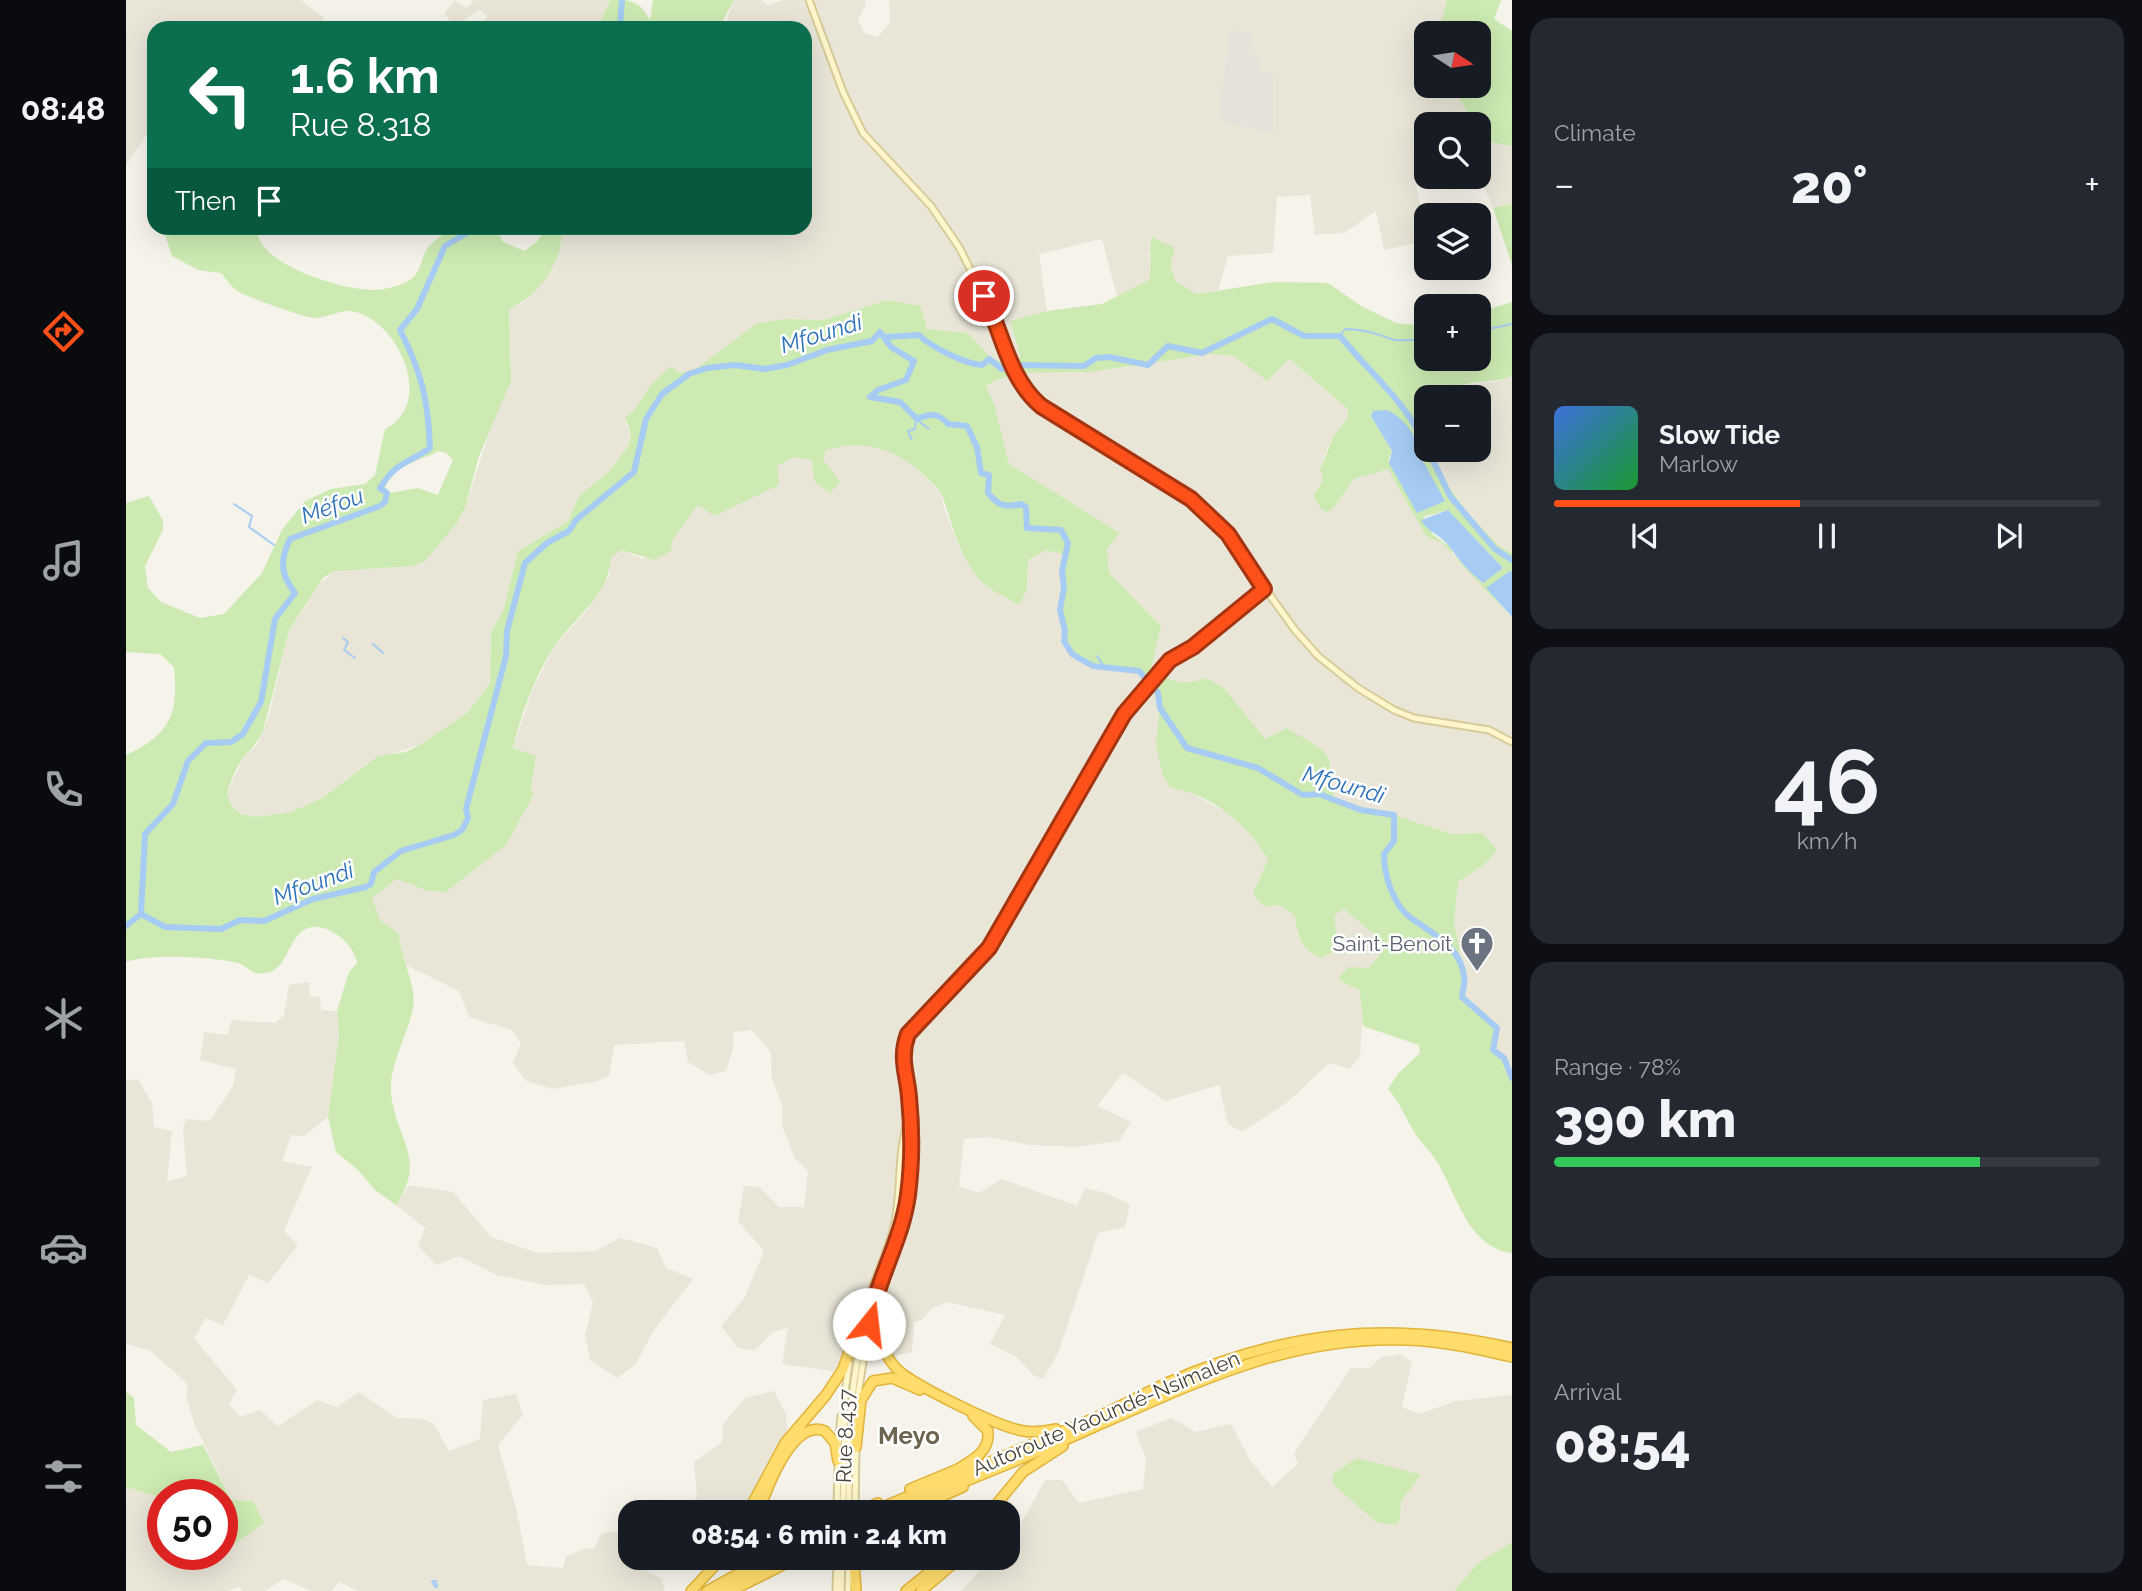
<!DOCTYPE html>
<meta charset="utf-8">
<style>
:root{--surface:#171b24;--page:#242831;--text:#f1f3f6;--muted:#9ea1a6;--line:#363941;--accent:#fe5018}
body{margin:0;font-family:Raleway,sans-serif;background:var(--page);color:var(--text);height:100vh;display:flex;flex-direction:column;font-size:26px;white-space:nowrap}
*{box-sizing:border-box;margin:0}
p{font-size:23px;color:var(--muted)}
.icon{flex:none;width:38px;height:38px;fill:none;stroke:currentColor;stroke-width:2;stroke-linecap:round;stroke-linejoin:round}
.map{position:relative;flex:1;overflow:hidden}
.drawer{display:flex;flex-direction:column;gap:18px;padding:18px;background:#0d0f14;width:630px}
.drawer>*{flex:none}
.hud{position:absolute;left:21px;top:21px;width:665px;height:214px;border-radius:21px;box-shadow:0 7px 28px #0002;background:#0b6e4f;color:#fff;overflow:hidden}
.needle{width:46px;rotate:102deg}
.fabs{position:absolute;left:1288px;top:21px;display:grid;gap:14px}
.fabs a{display:grid;place-items:center;width:77px;height:77px;border-radius:14px;background:var(--surface);box-shadow:0 7px 28px #0002;font-size:35px}
.speed{position:absolute;left:21px;top:1479px;display:flex;gap:14px;font-size:35px;font-weight:700;text-align:center}
.speed>*{display:grid;place-content:center;width:91px;height:91px;border-radius:50%;background:var(--surface);box-shadow:0 7px 28px #0002;line-height:1}
.speed .limit{border:10px solid #d22;background:#fff;color:#111}
.pin{position:absolute;display:grid;place-items:center;width:60px;height:60px;color:#fff;margin:-30px;border:4px solid #fff;border-radius:50%;box-shadow:0 2px 7px #0007}
.me{position:absolute;width:77px;margin:-38px;rotate:16deg;stroke-linejoin:round;filter:drop-shadow(0 0 5px #0008)}
.turn{display:flex;align-items:center;gap:24px;height:147px;padding:0 28px;font-size:32px}
.turn .icon{width:91px;height:91px;stroke-width:2.5}
.turn b{display:block;font-size:49px;line-height:60px}
.then{display:flex;align-items:center;height:66px;padding:0 28px;background:#0003;gap:14px;font-size:26px}
.big{font-size:52px;font-weight:800;line-height:1.1}
.drawer .widget{flex:1;display:flex;flex-direction:column;justify-content:center;gap:10px;min-width:0;padding:0 24px;border-radius:21px;background:var(--page)}
.drawer .dial{align-items:center;gap:0}
.dial b{font-size:91px;line-height:1}
.song{display:flex;align-items:center;gap:21px}
.cover{width:84px;height:84px;border-radius:10px;background:linear-gradient(135deg,hsl(220 70% 55%),hsl(130 70% 35%))}
.played{height:7px;border-radius:4px;background:linear-gradient(90deg,var(--accent) 45%,var(--line) 45%)}
.keys{display:flex;justify-content:space-around;direction:ltr}
.heat{display:flex;justify-content:space-between;align-items:center;font-size:38px;direction:ltr}
.charge{height:10px;border-radius:5px;background:linear-gradient(90deg,#34c759 78%,var(--line) 0)}
.trip{position:absolute;left:492px;top:1500px;width:402px;height:70px;border-radius:21px;background:var(--surface);box-shadow:0 7px 28px #0002;font-weight:800;line-height:70px;text-align:center}
main{display:flex;flex:1;min-height:0}
.tab-bar{display:flex;flex-direction:column;width:126px;justify-content:space-around;align-items:center;background:#090b0e;color:var(--muted)}
.tab-bar .icon{width:49px;height:49px}
.tab-bar .on{color:var(--accent)}
.tab-bar b{font-size:32px;color:var(--text)}
.map>svg:first-child{display:block}
</style>
<main>
<nav class="tab-bar">
<b>08:48</b>
<svg class="icon on" aria-label="directions" viewBox="0 0 24 24"><path d="M12 3l9 9-9 9-9-9zM9 14v-3h6M13 9l2 2-2 2"/></svg>
<svg class="icon" aria-label="music" viewBox="0 0 24 24"><path d="M9 18V5l10-2v13"/><circle cx="6" cy="18" r="3"/><circle cx="16" cy="16" r="3"/></svg>
<svg class="icon" aria-label="phone" viewBox="0 0 24 24"><path d="M5 4h4l2 5-3 2q2 4 5 5l2-3 5 2v4C11 20 4 13 5 4z"/></svg>
<svg class="icon" aria-label="climate" viewBox="0 0 24 24"><path d="M12 3v18M4 7l16 10M4 17L20 7"/></svg>
<svg class="icon" aria-label="car" viewBox="0 0 24 24"><path d="M5 17H2v-5l4-1 3-4h7l3 4 3 1v5h-3M9 17h6M6 11h13"/><circle cx="7" cy="17" r="2"/><circle cx="17" cy="17" r="2"/></svg>
<svg class="icon" aria-label="filters" viewBox="0 0 24 24"><path d="M4 7h16M4 17h16"/><circle cx="9" cy="7" r="2"/><circle cx="15" cy="17" r="2"/></svg>
</nav>
<div class="map">
<svg width="1386" height="1591" viewBox="0 0 1386 1591">
<rect width="100%" height="100%" fill="#f5f3ea"/>
<path fill="#e9e6d8" fill-rule="evenodd" d="M0,0H175L198,18L192,28H28V124L0,165Z
M329,0L341,8L348,0H484L472,28H354L361,16L353,9L329,27L318,13Z
M608,0H635L641,5L657,0H738L740,5L732,20L738,33L752,37L764,22L763,0H1321L1312,33H1300V86H1325L1349,124H1300V177H1306L1290,183L1300,241L1258,250L1250,211L1218,233L1189,235L1184,195L1151,197L1147,253L1102,256L1092,292L1071,294L1050,282L1044,265L1022,253L1026,268L1023,280L991,297L976,239L913,254L921,311L884,321L896,358L878,363L865,358L842,333L801,329L761,300L698,320L659,319L570,369L523,387L518,399L499,423L505,434L503,445L484,470L453,496L442,521L392,551L377,612L365,632L364,683L342,712L295,744L243,762L195,799L161,813L129,817L115,814L106,806L101,794L117,758L132,744L143,715L163,631L182,603L187,589L209,571L286,566L299,561L331,523L339,508L385,364L383,309L398,302L436,244L437,228H679V28H607L601,19Z
M1353,130L1359,141L1386,146V204L1367,208L1353,175Z
M1085,354L1108,356L1141,381L1162,359L1222,409L1221,419L1208,435L1198,457L1194,470L1197,480L1190,489L1206,510L1228,479L1262,468L1300,536L1316,543L1386,619V1078L1378,1058L1367,1050L1371,1027L1335,994L1338,975L1331,959L1334,949L1328,923L1332,882L1359,864L1370,850L1357,833L1326,834L1261,813L1235,810L1207,799L1206,765L1139,740L1098,688L1039,680L1025,669L1035,626L983,573L980,549L994,533L883,464L869,407L860,385L890,373L964,372Z
M1386,376V553L1374,547L1339,510L1304,459L1285,423L1300,409V450H1353V397H1315L1338,385L1373,381Z
M720,443L754,447L779,458L815,492L818,508L835,551L856,582L892,604L901,590L902,560L920,550L939,555L934,610L939,631L938,641L946,654L966,666L1013,671L1031,693L1045,788L1061,791L1104,814L1131,842L1142,859L1127,894L1138,907L1155,905L1170,916L1172,937L1218,909L1249,935L1253,956L1242,968L1212,978L1234,991L1237,1003L1234,1056L1224,1069L1203,1063L1163,1101L1116,1132L1102,1124L1093,1085L1040,1101L997,1073L971,1106L1005,1122L993,1141L949,1147L904,1145L862,1137L838,1139L833,1186L853,1193L875,1179L951,1206L959,1188L980,1193L1004,1204L999,1227L972,1233L932,1353L917,1379L907,1375L892,1358L864,1344L879,1315L822,1302L805,1309L796,1320L788,1322L786,1352L706,1371L656,1364L662,1328L647,1332L628,1351L611,1347L595,1326L618,1299L638,1251L612,1221L618,1186L633,1187L653,1207H678L682,1171L669,1158L656,1126V1104L646,1080L645,1053L626,1030L608,1032L607,1048L600,1071L584,1075L562,1062L558,1041L488,1045L483,1076L471,1081L427,1089L400,1081L387,1063L395,1043L386,1030L343,1017L333,991L278,964L273,934L254,920L247,906L246,898L271,879L302,891L320,892L380,844L408,794L405,789L410,756L387,748L406,691L428,647L462,609L484,574V557L495,550L517,559L545,540L573,504L668,457L686,460L713,482L697,459L700,450Z
M183,982L184,996L194,997L195,1010L211,1011L213,1034L202,1117L178,1136L165,1135L156,1161L186,1167L158,1231L172,1245L142,1283L123,1275L97,1325L80,1318L68,1338L111,1390L103,1404L114,1417L134,1410L152,1426L191,1400L211,1407L233,1392L271,1418L297,1419L308,1424L323,1451L354,1439L357,1400L390,1394L397,1415L372,1445L391,1512L401,1565L437,1568L440,1557L456,1549L468,1548L476,1533L490,1531L498,1547H504V1558H517L521,1571L536,1579L539,1591H233L213,1582L205,1591H186L157,1579L139,1591H117L112,1587L102,1591H0V1487L37,1498V1554H96V1542L107,1545L127,1501L105,1500L69,1425L60,1396L62,1384L23,1350L0,1344V1081L12,1079L26,1103L28,1127L46,1131L41,1182L61,1176L57,1129L60,1119L84,1121L107,1086L110,1069L74,1060L78,1032L101,1035L106,1020L149,1023L158,1015L163,985Z
M283,1185L327,1192L365,1237L412,1253L470,1251L494,1238L531,1248L540,1268L567,1279L528,1330L509,1365L491,1378L464,1360L459,1335L467,1303L458,1284L420,1285L371,1275L333,1256L311,1265L292,1246L299,1228L270,1205Z
M1274,1354L1286,1362L1276,1407L1293,1414L1330,1401L1386,1395V1542L1351,1564L1328,1591H835L865,1558H882V1540L890,1532L919,1480H936L953,1503L1017,1489L1020,1460L1010,1432L1045,1418L1070,1432L1105,1424L1124,1460L1146,1487L1172,1464L1168,1453L1225,1368H1243L1256,1357ZM1295,1475L1275,1501L1274,1520L1269,1525L1250,1522L1209,1486Z
M648,1391L660,1414L663,1456L638,1512H558L571,1497L568,1462L596,1442L597,1424L619,1398Z"/>
<path fill="#e5e2db" d="M1104,31L1125,32L1123,55L1135,58V71L1147,75V132L1101,123L1093,114Z"/>
<path fill="#efead4" d="M755,1320H782V1346L758,1349Z"/>
<path fill="#cceab2" fill-rule="evenodd" d="M484,0C506,0 513,0 524,20L527,0H608L593,28H472Z
M1321,0H1375L1368,19L1386,31V146L1359,141L1353,124H1349L1325,86H1353V33H1312Z
M1386,204V265L1367,208Z
M42,228H131C130,265 217,290 247,290C256,290 270,287 278,283C296,276 293,262 301,249C306,241 319,234 326,228H371L376,241L398,251L411,242L420,228H437C436,262 414,295 383,309L385,381L353,456L339,508L331,523L299,561L286,566L209,571L197,578L163,631L137,731C132,743 125,748 117,758C109,769 105,781 101,794L106,807L115,814L129,817L161,813L195,799L252,756L280,752L295,744L342,712L364,683L365,632L377,611L392,551L442,521L453,496L484,470L503,445L505,434L499,417L508,411L523,387L545,366L553,373L570,369L630,324L659,319L698,320L761,300L794,306L801,329L842,333L865,358L878,363L895,357L884,321L921,311L976,304L1023,280C1027,265 1022,252 1026,237L1049,248L1044,265L1050,282L1071,294L1148,282L1202,283L1235,306L1270,323L1300,326V359H1353V312L1386,302V376C1370,383 1353,380 1337,385C1323,390 1315,397 1300,397V409L1285,423L1304,459L1339,510L1374,547L1386,553V572L1361,589L1386,619L1316,543L1300,536L1262,469L1228,479L1206,510L1201,512L1195,509L1187,496L1197,480L1194,470L1208,435L1221,419L1222,409L1163,359L1141,381L1108,356L1085,354L964,372L890,373L860,385L869,407L883,464L994,533L981,549L983,573L1035,626L1025,669C1043,682 1059,687 1080,678L1098,688L1139,739L1161,728C1204,755 1205,747 1208,799L1235,810L1261,813L1326,834L1357,833L1371,850L1359,864L1332,882L1328,923L1334,949L1331,959L1338,975L1336,997L1371,1028L1367,1050L1378,1058L1386,1074V1253C1343,1248 1331,1196 1313,1165C1307,1154 1297,1145 1290,1135C1279,1118 1276,1105 1262,1089L1272,1074L1294,1053L1293,1045L1237,1026L1234,991L1212,979L1222,967L1242,968L1253,956L1249,935L1218,909L1208,916L1212,949L1196,958C1175,950 1172,937 1169,916L1154,905L1138,907L1127,894L1142,859C1121,824 1085,794 1045,788L1037,776L1030,744L1034,708L1031,693L1013,671L967,666L946,654L938,641L939,631L934,610L938,587L939,555L920,550L902,560L901,590L893,605C881,598 866,591 856,582C834,560 826,523 816,495C813,487 803,481 798,475C770,449 737,438 700,450L697,459L714,482L704,493L688,481L686,460L668,457L651,466L653,485L588,516L572,505L546,540L545,551L529,560L495,550L485,557C484,595 448,618 428,647C409,676 395,714 387,748L410,756L405,789L408,794L380,845L320,892L302,891L271,879L246,898L254,920L273,934C274,959 291,983 287,1008C282,1035 263,1064 265,1092C269,1139 302,1158 270,1205L249,1190L232,1170L210,1152L202,1117L213,1034L211,1011L223,972L231,963C228,942 195,915 175,932C159,946 160,977 131,973C124,972 119,965 112,963C89,957 22,953 0,962V755C44,735 53,714 48,667L34,654L0,652V503L23,496L37,521V530L19,566L22,588L35,602L74,618L98,614L136,573L156,530L179,501L205,489L239,484L249,475L259,429C309,404 274,324 230,312C215,308 203,318 189,318C180,318 122,297 113,292C106,288 100,279 95,273L72,270L46,256L39,235ZM1245,416L1297,454L1291,459L1297,461L1304,477L1262,461L1266,451ZM313,451L320,453L327,460L312,495L292,488L264,493L259,489C264,466 294,461 313,451ZM1322,510L1377,568L1356,583L1327,554L1323,546L1307,535L1297,517Z
M0,1392L8,1398L10,1425L45,1452L77,1445L105,1500L127,1501L138,1523L107,1545L96,1542V1494H37V1498L0,1487Z
M1231,1458L1295,1475L1275,1501L1274,1520L1269,1525L1250,1522L1209,1486L1206,1480L1208,1473Z
M1386,1542V1591H1328L1351,1564Z"/>
<path fill="#a6ccf3" d="M1260,410C1279,417 1288,435 1297,452L1291,459L1297,461L1319,501L1291,513L1263,463L1266,451L1245,416L1247,411Z
M1322,510L1377,568L1357,583C1343,572 1333,560 1323,546C1315,535 1302,533 1295,520Z
M1384,571L1386,572V617L1360,588Z"/>
<g fill="none" stroke-linecap="round" stroke-linejoin="round">
<path stroke="#a6ccf3" stroke-width="2" d="M1353,331L1386,324
M1214,336L1219,329C1236,329 1249,333 1265,339C1275,342 1290,339 1300,340
M786,440L782,431L789,429L790,419L803,429
M108,504L126,516L123,527L148,545
M217,638L222,642L218,650L229,658
M247,644L257,653
M971,656L978,667
M306,1581H310L311,1587H309Z"/>
<path stroke="#a6ccf3" stroke-width="6" d="M494,28L496,0
M761,337L793,335C806,348 840,364 856,365L863,359L876,369L892,365L958,366L970,358L983,357L1022,365L1042,346L1076,353L1146,319L1178,336H1214C1244,373 1280,402 1300,446
M1302,450L1324,496L1369,549L1386,560
M15,914L39,927L95,929L114,920L138,921L187,899L240,887L245,884L248,872L275,851L328,835L336,830L342,818L340,809L380,656L381,631L399,563L421,543L443,531L450,520L508,472L520,419L536,394L563,374L581,368L609,365L639,369L661,365L701,350L746,341L754,332L765,347L788,361L780,380L752,390L744,397L774,402L791,419C804,413 813,413 822,424L841,426L851,447L855,473L863,475L862,493C873,506 878,508 895,504L900,507L901,528L935,530L942,543L936,571L938,587L934,610L939,631L938,641L946,654L967,666L1013,671L1032,693L1034,708L1061,748L1132,768L1177,795L1193,794L1235,810L1268,815V841L1258,854C1258,875 1267,905 1285,918C1307,934 1334,946 1338,976C1340,984 1336,990 1336,997L1371,1028L1367,1050L1378,1058L1386,1078
M0,926L15,914L19,834L47,804L62,761L80,743L105,742L117,734L135,702L149,619L169,593C154,574 154,560 164,539L254,506L259,502L261,493L254,488C270,462 281,464 304,448C302,400 296,373 274,330L291,309L319,246L349,228"/>
<defs>
<path id="secondary" d="M683,0L717,92L737,133L805,206L833,247L871,322L889,376L899,392L915,406L1053,490L1091,522L1169,630L1192,656L1232,688L1268,710L1288,718L1363,730L1386,742
M757,1280C782,1223 784,1168 784,1107C784,1080 772,1061 782,1034L863,948L998,714L1044,660L1067,647L1138,589
M729,1333C740,1297 759,1263 768,1226C776,1192 771,1156 781,1124
M730,1409L743,1322
M712,1444L715,1416
M711,1512L712,1461
M717,1512L719,1392L723,1363
M723,1512C723,1436 721,1364 752,1293
M729,1512L730,1447
M710,1591L711,1558
M715,1591L716,1558
M722,1591L723,1558"/>
<path id="highway" d="M758,1279C752,1302 747,1324 757,1347C760,1355 766,1364 772,1370C790,1386 874,1428 898,1431C908,1433 920,1431 930,1429
M730,1447L735,1400L747,1381L766,1378L794,1390
M830,1470C846,1460 864,1453 862,1431L847,1416
M784,1489L832,1469
M801,1508L810,1507L822,1512
M622,1512L659,1443L700,1395L717,1369L730,1332
M633,1512C641,1487 667,1418 699,1431L709,1443L712,1461
M730,1512L752,1503
M745,1512C820,1480 896,1449 971,1417C995,1406 1019,1393 1043,1382C1161,1331 1261,1320 1386,1348
M764,1512C832,1484 900,1458 966,1428C1069,1383 1165,1335 1281,1340C1316,1341 1351,1349 1386,1357
M781,1512L837,1487
M864,1512L897,1472L937,1446
M728,1563L730,1591
M565,1591L596,1558
M581,1591L641,1558
M594,1591L654,1558
M605,1591L671,1558
M780,1591L821,1558
M795,1591L834,1558"/>
</defs>
<use href="#secondary" stroke="#d6cb99" stroke-width="9"/>
<use href="#highway" stroke="#e2b338" stroke-width="12"/>
<use href="#secondary" stroke="#fff7cb" stroke-width="5"/>
<use href="#highway" stroke="#ffdc6c" stroke-width="9"/>
</g>
<g fill="none" stroke-linecap="round" stroke-linejoin="round">
<defs>
<path id="route" d="M743,1324C751,1279 776,1240 782,1195C786,1164 786,1128 783,1097C781,1073 773,1058 782,1034L863,948L998,714L1044,660L1067,647L1138,589L1102,534L1065,499L915,406C882,378 877,333 858,296"/>
</defs>
<use href="#route" stroke="#a53410" stroke-width="18"/>
<use href="#route" stroke="#fe5018" stroke-width="12"/>
</g>
<defs>
<symbol id="church-pin" viewBox="-11 -11 22 30"><path d="M0 17L-7.5 6A9.5 9.5 0 1 1 7.5 6Z" fill="#6b7280" stroke="#fff"/><path d="M-1.2-6h2.4v3.5h3.3v2.4h-3.3V6h-2.4V-.1h-3.3v-2.4h3.3Z" fill="#fff"/></symbol>
</defs>
<g fill-rule="evenodd">
<use href="#church-pin" x="1332" y="924" width="38" height="52"/>
</g>
<g text-anchor="middle" dominant-baseline="central" stroke-width="5" stroke-linejoin="round" paint-order="stroke">
<g font-size="21" fill="#5b616d" stroke="#fff" text-anchor="end">
<text x="1326" y="943">Saint-Benoît</text>
</g>
<g font-size="21" fill="#4a4438" stroke="#fff">
<text transform="translate(980 1413) rotate(-23)">Autoroute Yaoundé-Nsimalen</text>
<text transform="translate(719 1436) rotate(-88)">Rue 8.437</text>
</g>
<g font-size="23" font-style="italic" fill="#2d71ba" stroke="#fff">
<text transform="translate(695 333) rotate(-17)">Mfoundi</text>
<text transform="translate(206 505) rotate(-20)">Méfou</text>
<text transform="translate(1218 784) rotate(16)">Mfoundi</text>
<text transform="translate(187 883) rotate(-20)">Mfoundi</text>
</g>
<g font-size="24" font-weight="bold" fill="#6d644f" stroke="#fff">
<text x="783" y="1435">Meyo</text>
</g>
</g>
</svg>
<div class="fabs">
<a><svg class="needle" viewBox="-14 -14 28 28"><path d="M0-13l5 13h-10z" fill="#e53935"/><path d="M0 13l5-13h-10z" fill="#9ea1a6"/></svg></a>
<a><svg class="icon" aria-label="search" viewBox="0 0 24 24"><circle cx="10" cy="10" r="6"/><path d="M15 15l6 6"/></svg></a>
<a><svg class="icon" aria-label="layers" viewBox="0 0 24 24"><path d="M12 4l9 5-9 5-9-5zM3 14l9 5 9-5"/></svg></a>
<a>+</a>
<a>−</a>
</div>
<div class="speed"><div class="limit">50</div></div>
<div class="pin" style="left:858px;top:296px;background:#d93025"><svg class="icon" aria-label="arrive" viewBox="0 0 24 24"><path d="M6 21V4h12l-3 4 3 4H6"/></svg></div>
<svg class="me" style="left:743px;top:1324px" viewBox="-20 -20 40 40"><circle r="19" fill="#fff"/><path d="M0-13L10 11 0 6-10 11z" fill="#fe5018"/></svg>
<div class="trip">08:54 · 6 min · 2.4 km</div>
<div class="hud">
<div class="turn"><svg class="icon" aria-label="left" viewBox="0 0 24 24"><path d="M17 20v-9H6M10 6l-5 5 5 5"/></svg><div><b>1.6 km</b>Rue 8.318</div></div>
<div class="then">Then<svg class="icon" aria-label="arrive" viewBox="0 0 24 24"><path d="M6 21V4h12l-3 4 3 4H6"/></svg></div>
</div>
</div>
<section class="drawer">
<div class="widget"><p>Climate</p>
<div class="heat"><a>−</a><b class="big">20°</b><a>+</a></div>
</div>
<div class="widget">
<div class="song"><i class="cover"></i><div><b>Slow Tide</b><p>Marlow</p></div></div>
<div class="played"></div>
<div class="keys"><svg class="icon" aria-label="previous" viewBox="0 0 24 24"><path d="M18 5L8 12l10 7zM5 5v14"/></svg><svg class="icon" aria-label="pause" viewBox="0 0 24 24"><path d="M8 5v14M16 5v14"/></svg><svg class="icon" aria-label="next" viewBox="0 0 24 24"><path d="M6 5l10 7-10 7zM19 5v14"/></svg></div>
</div>
<div class="widget dial"><b>46</b><p>km/h</p></div>
<div class="widget"><p>Range · 78%</p><b class="big">390 km</b><div class="charge"></div></div>
<div class="widget"><p>Arrival</p><b class="big">08:54</b></div>
</section>
</main>
